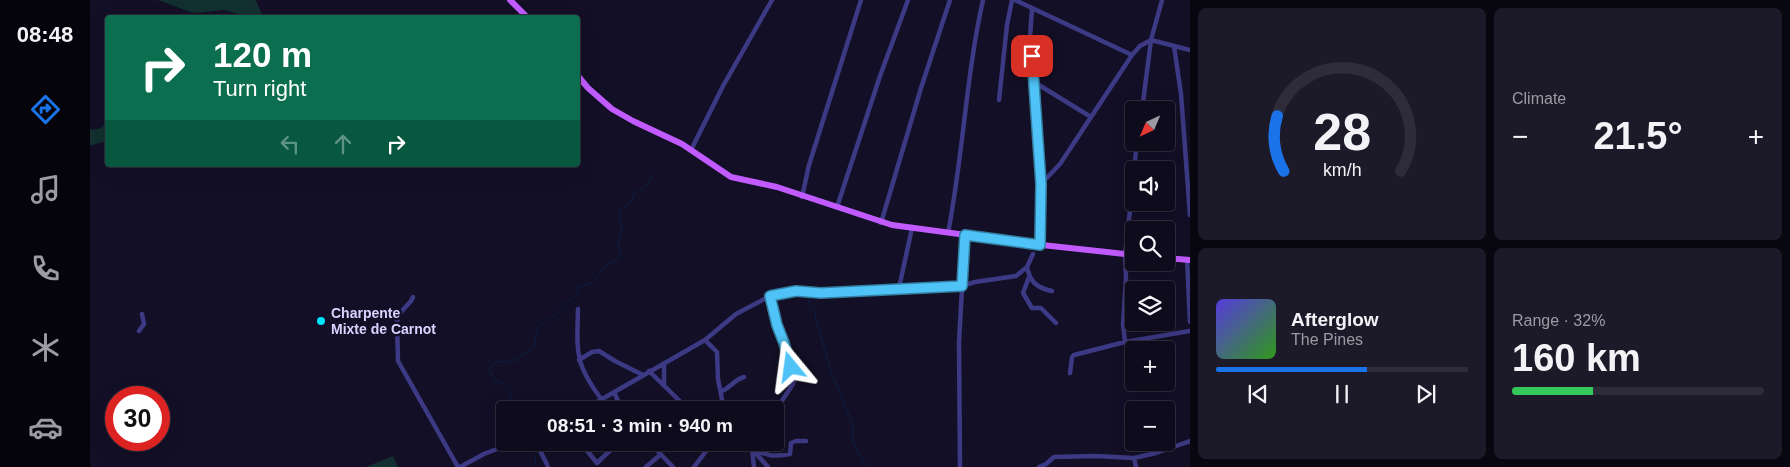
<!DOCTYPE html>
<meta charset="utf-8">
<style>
:root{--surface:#0e0b1c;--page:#1c1929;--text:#f1f3f6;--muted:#9b9ba3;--line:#2e2b3b;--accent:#1a73e8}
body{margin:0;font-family:Helvetica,sans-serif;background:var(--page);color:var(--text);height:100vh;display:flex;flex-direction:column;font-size:19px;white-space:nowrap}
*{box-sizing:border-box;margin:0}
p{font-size:16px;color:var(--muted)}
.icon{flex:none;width:28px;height:28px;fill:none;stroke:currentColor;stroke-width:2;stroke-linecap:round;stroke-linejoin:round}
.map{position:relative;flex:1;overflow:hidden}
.details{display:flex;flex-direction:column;gap:8px;padding:8px;background:#08060f;width:600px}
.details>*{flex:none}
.guide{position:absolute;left:15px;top:15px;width:475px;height:152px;border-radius:5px;box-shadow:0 5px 20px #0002,0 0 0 1px var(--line);background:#0b6e4f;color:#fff;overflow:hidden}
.needle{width:32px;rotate:224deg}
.tools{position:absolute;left:1035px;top:101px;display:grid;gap:10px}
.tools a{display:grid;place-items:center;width:50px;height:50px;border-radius:5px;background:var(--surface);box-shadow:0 5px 20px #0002,0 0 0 1px var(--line);font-size:25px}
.speed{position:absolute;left:15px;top:386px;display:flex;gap:10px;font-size:25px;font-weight:700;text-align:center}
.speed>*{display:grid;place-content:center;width:65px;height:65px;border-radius:50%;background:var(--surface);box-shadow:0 5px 20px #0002,0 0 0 1px var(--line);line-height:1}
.speed .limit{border:8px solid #d22;background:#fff;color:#111}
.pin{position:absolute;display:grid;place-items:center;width:42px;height:42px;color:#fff;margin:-21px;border-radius:10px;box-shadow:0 2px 8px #0006}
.me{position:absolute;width:55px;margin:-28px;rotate:344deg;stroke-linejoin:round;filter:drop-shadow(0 0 4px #0008)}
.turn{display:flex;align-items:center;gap:18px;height:105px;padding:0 25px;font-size:22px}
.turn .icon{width:65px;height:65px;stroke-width:2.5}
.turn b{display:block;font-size:35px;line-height:42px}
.lanes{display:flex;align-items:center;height:48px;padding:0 25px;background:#0003;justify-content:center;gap:25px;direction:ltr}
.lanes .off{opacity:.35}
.big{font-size:38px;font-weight:800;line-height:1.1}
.details .widget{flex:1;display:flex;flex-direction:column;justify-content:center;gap:8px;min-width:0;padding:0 18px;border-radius:8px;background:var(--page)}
.details .dial{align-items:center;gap:0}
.dial svg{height:130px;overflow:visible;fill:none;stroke:var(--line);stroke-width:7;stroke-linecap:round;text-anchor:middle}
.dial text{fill:var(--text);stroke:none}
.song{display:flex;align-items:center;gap:15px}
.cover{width:60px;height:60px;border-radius:8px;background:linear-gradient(135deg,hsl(250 70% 55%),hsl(110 70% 35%))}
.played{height:5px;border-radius:2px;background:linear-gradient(90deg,var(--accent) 60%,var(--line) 60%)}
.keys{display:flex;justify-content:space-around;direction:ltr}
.heat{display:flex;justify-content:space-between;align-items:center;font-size:28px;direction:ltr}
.charge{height:8px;border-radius:4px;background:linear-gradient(90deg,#34c759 32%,var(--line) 0)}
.details .tiles{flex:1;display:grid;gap:8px;grid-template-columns:repeat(2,1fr)}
.trip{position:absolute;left:406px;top:401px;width:288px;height:50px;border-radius:5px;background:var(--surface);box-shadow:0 5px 20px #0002,0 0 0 1px var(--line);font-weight:800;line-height:50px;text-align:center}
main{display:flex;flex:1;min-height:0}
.dock{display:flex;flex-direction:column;width:90px;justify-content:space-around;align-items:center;background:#06040b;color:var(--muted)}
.dock .icon{width:35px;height:35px}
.dock .selected{color:var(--accent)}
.dock b{font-size:22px;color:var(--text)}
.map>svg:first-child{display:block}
</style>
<main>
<nav class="dock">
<b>08:48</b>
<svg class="icon selected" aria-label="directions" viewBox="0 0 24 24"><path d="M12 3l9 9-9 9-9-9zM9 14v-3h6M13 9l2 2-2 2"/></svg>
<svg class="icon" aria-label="music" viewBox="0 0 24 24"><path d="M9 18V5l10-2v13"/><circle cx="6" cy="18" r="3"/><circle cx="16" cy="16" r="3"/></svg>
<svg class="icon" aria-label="phone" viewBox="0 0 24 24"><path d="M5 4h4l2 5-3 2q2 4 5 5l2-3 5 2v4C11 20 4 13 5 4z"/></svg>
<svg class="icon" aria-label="climate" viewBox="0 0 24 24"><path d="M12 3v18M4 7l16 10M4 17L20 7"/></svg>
<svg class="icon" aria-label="car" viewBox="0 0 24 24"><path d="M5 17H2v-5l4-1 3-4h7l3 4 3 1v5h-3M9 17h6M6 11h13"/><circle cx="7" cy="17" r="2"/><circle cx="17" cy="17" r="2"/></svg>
</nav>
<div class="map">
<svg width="1100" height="467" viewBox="0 0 1100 467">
<rect width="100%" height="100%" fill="#130f26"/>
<path fill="#12302f" d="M68,0H165L167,3L173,17H158L134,10L107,13L100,12Z
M17,119V143L12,142L0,146V129C9,131 14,127 17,119Z
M303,456L308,467H276Z"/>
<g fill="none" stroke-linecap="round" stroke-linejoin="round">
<path stroke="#0a1f44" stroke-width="1" d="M718,297L719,303C725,307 725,313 726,320L741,371L763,425V435L762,441L777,467
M431,410L422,403C419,389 419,385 405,380L399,369L406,362L424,361L445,347C444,325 451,326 466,314C471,310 466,312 471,307C477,300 487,299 489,288L503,282L516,266L529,258L531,252L528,245L532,227L529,216L530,210L542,201L543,194L557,185L565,173
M443,442L446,450L445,467"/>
<path stroke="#3d3a85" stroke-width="4.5" d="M925,0L1042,55
M942,9L940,37L951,184L950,245
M1084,46L1091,94L1100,215
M944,82L1001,117
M909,100L917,25L922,0
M1052,110L1061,40L1072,0
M601,150L633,86L682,0
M1044,170L1047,142
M951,184L970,164L1042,55L1050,46L1061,40L1100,50
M712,197L719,165L771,0
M747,207L790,76L818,0
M791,223L831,88L860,0
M858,233C873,156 876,76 893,0
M1097,259L1100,322
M937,267C940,282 947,288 962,291
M939,277L933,293L942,308H951L966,323
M809,288L822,228
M680,296L687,325L694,343L705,378L703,384L685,411
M323,297L321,301L311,312L307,321L308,361L368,467
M488,309C487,352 484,363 512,400
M49,331L54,324L52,314
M615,340L627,352L628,379L634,410
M1035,342L1033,324L1036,278L1035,254L1044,176
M489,360L502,352L509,351L525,361L553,375
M559,371L599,410
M980,373L982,357L984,355L1035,342L1100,331
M574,384V365
M632,391C641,387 644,380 654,377
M524,392L532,410
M493,410L615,340L646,314L680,296L706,291L731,293L872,286L885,282L926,276L937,267L943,254
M448,442C449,453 455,458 458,467
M490,442L507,463L529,442
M559,442L583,467
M647,442L662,449L678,467
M662,449C678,456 683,457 700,454L701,443L706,441H716
M662,449L664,467
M1044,458L1046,467
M370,467L394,454L425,442
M556,467L570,455
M604,467L623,442
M870,467L869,342L875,235
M949,467L956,464L964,457L1006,456L1044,458L1066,453L1100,441"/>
<path stroke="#c25bff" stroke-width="6" d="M420,0L438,18
M488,76L498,88L522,109L543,121L592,144L641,177L687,187L802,225L943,244L1044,255
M1076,258L1100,260"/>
</g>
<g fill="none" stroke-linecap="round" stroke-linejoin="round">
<defs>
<path id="route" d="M701,367L694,343L687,325L680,296L706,291L731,293L872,286L875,235L950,245L951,184L942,56"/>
</defs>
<use href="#route" stroke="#337fa1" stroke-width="12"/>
<use href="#route" stroke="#4fc3f7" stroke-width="9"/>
</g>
<circle fill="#00e5ff" stroke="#130f26" stroke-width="2" cx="231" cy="321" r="5"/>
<g text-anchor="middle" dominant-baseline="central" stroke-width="5" stroke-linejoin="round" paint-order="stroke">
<g font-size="14" font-weight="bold" fill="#d9d4ff" stroke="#130f26" text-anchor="start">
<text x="241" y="313">Charpente<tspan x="241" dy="16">Mixte de Carnot</tspan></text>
</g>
</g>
</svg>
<div class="tools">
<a><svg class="needle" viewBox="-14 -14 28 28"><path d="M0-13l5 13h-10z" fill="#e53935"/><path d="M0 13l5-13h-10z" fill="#9b9ba3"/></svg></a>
<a><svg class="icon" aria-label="sound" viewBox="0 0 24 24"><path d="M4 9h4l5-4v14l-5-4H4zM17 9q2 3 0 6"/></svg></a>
<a><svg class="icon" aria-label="search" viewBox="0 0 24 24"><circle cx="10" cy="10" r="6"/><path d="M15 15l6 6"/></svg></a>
<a><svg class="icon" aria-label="layers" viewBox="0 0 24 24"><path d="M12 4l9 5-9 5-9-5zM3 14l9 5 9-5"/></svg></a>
<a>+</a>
<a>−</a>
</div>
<div class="speed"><div class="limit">30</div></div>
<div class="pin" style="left:942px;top:56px;background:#d93025"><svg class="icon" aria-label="arrive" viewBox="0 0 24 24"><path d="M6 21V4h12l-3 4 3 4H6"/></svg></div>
<svg class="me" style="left:701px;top:367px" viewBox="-20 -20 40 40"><path d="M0-17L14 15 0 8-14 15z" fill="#4fc3f7" stroke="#fff" stroke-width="4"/></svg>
<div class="trip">08:51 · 3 min · 940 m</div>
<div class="guide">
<div class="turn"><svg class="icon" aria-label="right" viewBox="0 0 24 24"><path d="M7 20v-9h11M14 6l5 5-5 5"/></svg><div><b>120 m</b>Turn right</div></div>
<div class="lanes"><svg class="icon off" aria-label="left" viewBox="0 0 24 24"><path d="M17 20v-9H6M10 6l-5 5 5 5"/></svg><svg class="icon off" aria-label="ahead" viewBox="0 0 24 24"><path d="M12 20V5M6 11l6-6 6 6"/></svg><svg class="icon" aria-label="right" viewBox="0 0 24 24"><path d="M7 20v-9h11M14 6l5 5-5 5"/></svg></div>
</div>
</div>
<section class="details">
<div class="tiles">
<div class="widget dial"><svg viewBox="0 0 100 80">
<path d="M14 69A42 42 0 1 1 86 69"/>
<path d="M14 69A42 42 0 0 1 10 35" stroke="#1a73e8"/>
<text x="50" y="56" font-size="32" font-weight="700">28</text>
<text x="50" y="72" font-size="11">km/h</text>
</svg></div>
<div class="widget"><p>Climate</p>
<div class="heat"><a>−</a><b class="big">21.5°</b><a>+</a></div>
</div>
<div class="widget">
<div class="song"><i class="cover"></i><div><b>Afterglow</b><p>The Pines</p></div></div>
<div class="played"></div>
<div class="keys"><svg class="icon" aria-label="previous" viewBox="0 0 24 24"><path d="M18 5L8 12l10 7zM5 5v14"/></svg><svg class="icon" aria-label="pause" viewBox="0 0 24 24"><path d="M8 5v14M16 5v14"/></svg><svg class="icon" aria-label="next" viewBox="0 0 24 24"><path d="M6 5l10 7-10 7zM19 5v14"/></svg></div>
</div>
<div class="widget"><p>Range · 32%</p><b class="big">160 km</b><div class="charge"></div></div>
</div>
</section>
</main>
